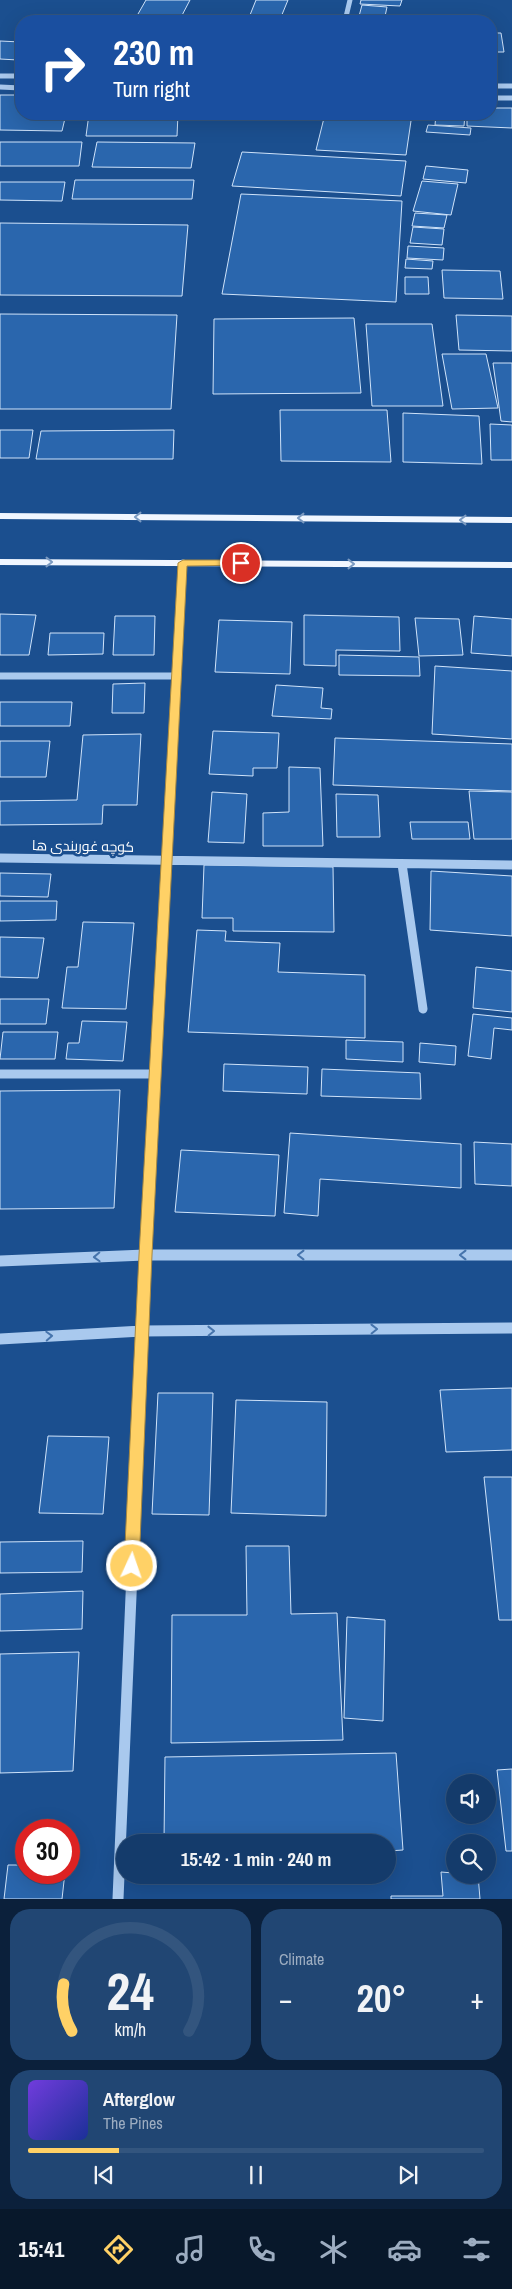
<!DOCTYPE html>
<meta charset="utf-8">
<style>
:root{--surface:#143b6b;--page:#214673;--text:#f1f3f6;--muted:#9dadc1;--line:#33557e;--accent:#ffd166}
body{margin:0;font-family:"Archivo Narrow",Cairo,sans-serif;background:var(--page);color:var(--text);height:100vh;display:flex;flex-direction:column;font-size:19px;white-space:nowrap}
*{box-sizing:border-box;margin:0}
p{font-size:16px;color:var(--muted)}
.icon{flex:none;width:28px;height:28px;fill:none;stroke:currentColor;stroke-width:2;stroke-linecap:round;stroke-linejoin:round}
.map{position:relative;height:1899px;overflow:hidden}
.drawer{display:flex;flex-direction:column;gap:10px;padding:10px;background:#0b203b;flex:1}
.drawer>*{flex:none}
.banner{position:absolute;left:15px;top:15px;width:482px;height:105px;border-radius:20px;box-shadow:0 5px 20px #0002,0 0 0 1px var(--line);background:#1a4fa0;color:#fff;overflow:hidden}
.fabs{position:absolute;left:446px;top:1774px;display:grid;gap:10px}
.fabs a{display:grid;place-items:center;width:50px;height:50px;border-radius:50%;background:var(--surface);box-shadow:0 5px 20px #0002,0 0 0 1px var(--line);font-size:25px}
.speed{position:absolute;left:15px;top:1819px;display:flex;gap:10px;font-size:25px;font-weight:700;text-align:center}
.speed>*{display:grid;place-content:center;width:65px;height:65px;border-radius:50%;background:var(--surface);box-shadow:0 5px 20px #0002,0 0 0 1px var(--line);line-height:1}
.speed .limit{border:8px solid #d22;background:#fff;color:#111}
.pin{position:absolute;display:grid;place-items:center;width:42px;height:42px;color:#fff;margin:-21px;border:2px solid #fff;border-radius:50%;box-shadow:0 1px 5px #0007}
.me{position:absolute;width:55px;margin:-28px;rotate:3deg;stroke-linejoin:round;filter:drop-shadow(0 0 4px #0008)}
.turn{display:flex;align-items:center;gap:18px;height:105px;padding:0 15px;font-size:22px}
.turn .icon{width:65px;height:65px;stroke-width:2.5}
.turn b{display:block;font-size:35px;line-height:42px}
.big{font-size:38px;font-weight:700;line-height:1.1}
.drawer .tile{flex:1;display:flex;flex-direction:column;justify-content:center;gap:8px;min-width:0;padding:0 18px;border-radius:20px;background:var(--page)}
.drawer .dial{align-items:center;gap:0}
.dial svg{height:130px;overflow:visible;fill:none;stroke:var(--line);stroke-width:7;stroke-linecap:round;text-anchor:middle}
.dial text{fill:var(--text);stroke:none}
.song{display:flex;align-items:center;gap:15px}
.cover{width:60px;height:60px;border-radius:8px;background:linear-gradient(135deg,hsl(260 70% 55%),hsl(230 70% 35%))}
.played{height:5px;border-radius:2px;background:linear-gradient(90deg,var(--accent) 20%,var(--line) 20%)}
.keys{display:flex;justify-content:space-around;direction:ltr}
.heat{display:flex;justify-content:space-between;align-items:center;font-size:28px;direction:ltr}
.drawer .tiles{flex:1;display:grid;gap:10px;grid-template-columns:1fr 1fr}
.tile:last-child{grid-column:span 2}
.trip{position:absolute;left:116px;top:1834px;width:280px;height:50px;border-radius:25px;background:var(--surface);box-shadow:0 5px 20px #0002,0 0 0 1px var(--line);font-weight:700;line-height:50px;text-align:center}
.tab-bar{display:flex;height:80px;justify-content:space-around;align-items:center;background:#08182b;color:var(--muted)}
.tab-bar .icon{width:35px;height:35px}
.tab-bar .active{color:var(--accent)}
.tab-bar b{font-size:22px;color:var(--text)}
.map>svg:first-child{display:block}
</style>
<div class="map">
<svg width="512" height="1899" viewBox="0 0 512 1899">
<rect width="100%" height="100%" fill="#1b4f8f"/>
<path fill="#2a66ad" stroke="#cfe3fa" d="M146,0H190L179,21H134Z
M256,0H288L281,17L250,15Z
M361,0H402L400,6L360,4Z
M362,5L387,7L384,21L358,20Z
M491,33H501L504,52H491Z
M0,41L21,42V53L18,60L0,59Z
M0,95H21V114H66L62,131L0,130Z
M491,108H512V128L467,126V114H491Z
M89,114H178L177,136H86Z
M325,114H412L406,155L316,150Z
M436,114H465L464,126L435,125Z
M428,125L471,128L470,135L426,132Z
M0,142H82L79,166H0Z
M97,142L195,143L191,168L92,167Z
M242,152L406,161L401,196L232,186Z
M426,166L468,170L466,183L423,179Z
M75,180H194L192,199H72Z
M422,181L458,184L451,215L413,211Z
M0,182H65L62,201L0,200Z
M241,194L402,201L396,302L222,294Z
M415,213L447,215L444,228L412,226Z
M0,223L188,225L182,296L0,295Z
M413,227L444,229L442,245L410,243Z
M408,246L444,248L443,260L407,258Z
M406,259L433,261L432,269L405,268Z
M442,270L500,271L503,299L444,298Z
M405,277H428L429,294H405Z
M0,314L177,315L171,409H0Z
M456,315L512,316V351L459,350Z
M354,318L361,393L213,394L214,319Z
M366,324H432L443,406H372Z
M442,354H486L498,408L452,409Z
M493,363H512V422L501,421Z
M280,410H387L391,462L281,461Z
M403,413L479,416L482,464L403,462Z
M490,424L512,425V460H491Z
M0,430H33L29,458H0Z
M174,430L173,459H36L41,431Z
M0,614L36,615L29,655H0Z
M304,615L399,617L400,651L336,650V666L304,665Z
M115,616H155L154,655H113Z
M474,616L512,619V656L471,653Z
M415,618L459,619L463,655L419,656Z
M219,620L292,622L290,674L215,672Z
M50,633H104L103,654L48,655Z
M339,655L419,657L420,676L339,675Z
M435,666L512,671V739L432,734Z
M145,683L144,713H112L113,684Z
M276,685L323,688L321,708L332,709L331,719L272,716Z
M0,702H72L70,726H0Z
M213,731L279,733L277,768H253V776L209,774Z
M141,734L137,805H103L102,824L0,825V801L77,800L83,735Z
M335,738L512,744V791L333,785Z
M0,741H50L46,777H0Z
M289,767L320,768L323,846H263V813L289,812Z
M469,791L512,792V839H474Z
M212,792L247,794L244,843L208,842Z
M336,794L378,795L380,837H337Z
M410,822H468L470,839H412Z
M204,865L333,867L334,932L233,931V918H202Z
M431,871L512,876V936L430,930Z
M0,873L51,874L48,897L0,896Z
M0,901H57L56,920L0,921Z
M83,922L134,923L126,1009L62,1008L67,967H78Z
M197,930L226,931L225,941L280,943L278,972L365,975V1038L188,1032Z
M0,937L44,938L38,978L0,977Z
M476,967L512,971V1012L473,1008Z
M0,999H49L46,1024H0Z
M473,1014L512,1018V1030L494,1028L491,1059L468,1056Z
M82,1021L127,1022L123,1061L66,1059L68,1043H79Z
M3,1032H58L55,1059H0Z
M346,1040L403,1042V1062L346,1059Z
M420,1043L456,1046L455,1065L419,1062Z
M224,1064L308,1067L307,1094L223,1091Z
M322,1069L420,1073L421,1099L321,1096Z
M120,1090L114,1208L0,1209V1091Z
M290,1133L461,1144V1188L320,1179L318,1216L284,1213Z
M474,1142L512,1144V1186L475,1184Z
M181,1150L279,1155L275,1216L175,1212Z
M512,1388V1450L446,1452L440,1390Z
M158,1393H213L209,1515L152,1514Z
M236,1400L327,1402L326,1516L231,1513Z
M48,1436L109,1437L103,1514L39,1513Z
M484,1477H512V1620H499Z
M83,1541L82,1572L0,1573V1542Z
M246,1546H289L291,1614L337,1613L343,1740L171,1743L172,1615H247Z
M83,1591L82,1629L0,1631V1594Z
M347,1617L385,1620L383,1721L344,1718Z
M79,1652L73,1771L0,1773V1654Z
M396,1753L403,1850L388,1851V1842H164L165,1757Z
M512,1769V1851H506L497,1770Z
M8,1865H26V1872H65L62,1899H4Z
M441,1872L478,1875L480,1899H391V1896H443Z"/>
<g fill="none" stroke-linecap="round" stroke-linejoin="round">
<path stroke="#a9c9ee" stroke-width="5" d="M345,21L350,0
M0,76H21
M491,86H512
M0,87L21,88
M491,98H512"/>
<path stroke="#a9c9ee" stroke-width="7" d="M0,676H176
M175,705L183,563"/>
<path stroke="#a9c9ee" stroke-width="9" d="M0,858L512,865
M402,864L423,1009
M0,1074H156
M147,1224L175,704"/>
<path stroke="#a9c9ee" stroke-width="11" d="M0,1261L145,1255H512
M0,1339L142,1331L512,1328
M118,1899L147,1223"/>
<path fill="#f0f6ff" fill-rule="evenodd" d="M0,513L512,517V523L0,519Z
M0,559L512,562V568L0,565Z"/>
</g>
<defs><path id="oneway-chevron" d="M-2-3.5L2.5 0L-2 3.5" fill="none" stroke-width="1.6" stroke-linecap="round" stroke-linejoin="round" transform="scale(1.25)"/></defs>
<g stroke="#7b9ac1">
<use href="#oneway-chevron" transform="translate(138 517) rotate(-180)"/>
<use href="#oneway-chevron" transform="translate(301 518) rotate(-180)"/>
<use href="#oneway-chevron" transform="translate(463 520) rotate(-180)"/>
<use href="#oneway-chevron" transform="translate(49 562)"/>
<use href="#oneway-chevron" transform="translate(351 564)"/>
</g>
<g stroke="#4674ac">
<use href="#oneway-chevron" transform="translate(301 1255) rotate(180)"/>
<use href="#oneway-chevron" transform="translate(463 1255) rotate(180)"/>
<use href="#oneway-chevron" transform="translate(97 1257) rotate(178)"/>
<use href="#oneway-chevron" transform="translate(374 1329) rotate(-1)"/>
<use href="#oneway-chevron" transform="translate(211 1331) rotate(-1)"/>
<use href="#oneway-chevron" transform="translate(49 1336) rotate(-3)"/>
</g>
<path fill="#ffd166" stroke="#a68842" d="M241,560L245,563L244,565L187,566L152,1255L139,1566L137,1571L132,1574L127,1571L124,1566L139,1255L178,563L183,560Z"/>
<g text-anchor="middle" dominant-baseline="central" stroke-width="5" stroke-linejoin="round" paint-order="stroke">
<g font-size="14" fill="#fff" stroke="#1b4f8f">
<text transform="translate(83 846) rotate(1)">کوچه غوربندی ها</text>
</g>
</g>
</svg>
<div class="fabs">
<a><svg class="icon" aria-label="sound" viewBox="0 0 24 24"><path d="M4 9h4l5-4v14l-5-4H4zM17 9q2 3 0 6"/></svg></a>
<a><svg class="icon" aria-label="search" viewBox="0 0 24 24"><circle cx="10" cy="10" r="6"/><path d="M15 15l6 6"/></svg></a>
</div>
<div class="speed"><div class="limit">30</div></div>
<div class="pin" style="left:241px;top:563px;background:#d93025"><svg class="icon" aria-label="arrive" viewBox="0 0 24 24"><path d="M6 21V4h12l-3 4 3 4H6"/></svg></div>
<svg class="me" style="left:132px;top:1566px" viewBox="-20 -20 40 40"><circle r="17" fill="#ffd166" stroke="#fff" stroke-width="3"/><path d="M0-11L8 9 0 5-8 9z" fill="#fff"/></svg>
<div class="trip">15:42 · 1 min · 240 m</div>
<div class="banner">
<div class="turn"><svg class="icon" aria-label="right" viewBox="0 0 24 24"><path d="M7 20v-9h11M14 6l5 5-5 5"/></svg><div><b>230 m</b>Turn right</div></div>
</div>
</div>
<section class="drawer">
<div class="tiles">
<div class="tile dial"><svg viewBox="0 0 100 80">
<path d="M14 69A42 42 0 1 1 86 69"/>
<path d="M14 69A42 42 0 0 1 9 40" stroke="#ffd166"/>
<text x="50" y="56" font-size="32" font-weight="700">24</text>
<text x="50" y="72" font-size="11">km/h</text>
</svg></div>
<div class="tile"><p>Climate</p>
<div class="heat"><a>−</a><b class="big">20°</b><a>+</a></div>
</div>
<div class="tile">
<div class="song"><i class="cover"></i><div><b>Afterglow</b><p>The Pines</p></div></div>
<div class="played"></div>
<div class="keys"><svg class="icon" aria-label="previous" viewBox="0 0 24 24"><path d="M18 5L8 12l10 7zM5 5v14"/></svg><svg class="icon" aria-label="pause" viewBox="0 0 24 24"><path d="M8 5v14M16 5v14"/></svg><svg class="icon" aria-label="next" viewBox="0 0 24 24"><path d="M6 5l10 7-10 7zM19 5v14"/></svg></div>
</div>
</div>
</section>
<nav class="tab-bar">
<b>15:41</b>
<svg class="icon active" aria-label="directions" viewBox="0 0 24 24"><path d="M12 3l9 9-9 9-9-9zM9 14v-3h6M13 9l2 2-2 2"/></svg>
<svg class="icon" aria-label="music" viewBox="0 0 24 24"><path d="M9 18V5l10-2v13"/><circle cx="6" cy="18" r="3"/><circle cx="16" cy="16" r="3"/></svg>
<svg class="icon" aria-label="phone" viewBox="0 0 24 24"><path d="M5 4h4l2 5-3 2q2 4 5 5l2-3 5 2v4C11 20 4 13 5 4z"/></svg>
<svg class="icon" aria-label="climate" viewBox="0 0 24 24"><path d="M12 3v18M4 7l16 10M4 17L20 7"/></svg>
<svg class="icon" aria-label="car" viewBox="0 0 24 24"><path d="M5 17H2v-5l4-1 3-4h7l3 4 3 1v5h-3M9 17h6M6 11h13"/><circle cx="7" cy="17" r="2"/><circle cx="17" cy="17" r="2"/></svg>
<svg class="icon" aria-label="filters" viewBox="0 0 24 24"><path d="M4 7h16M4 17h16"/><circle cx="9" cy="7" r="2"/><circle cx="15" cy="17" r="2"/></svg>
</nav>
